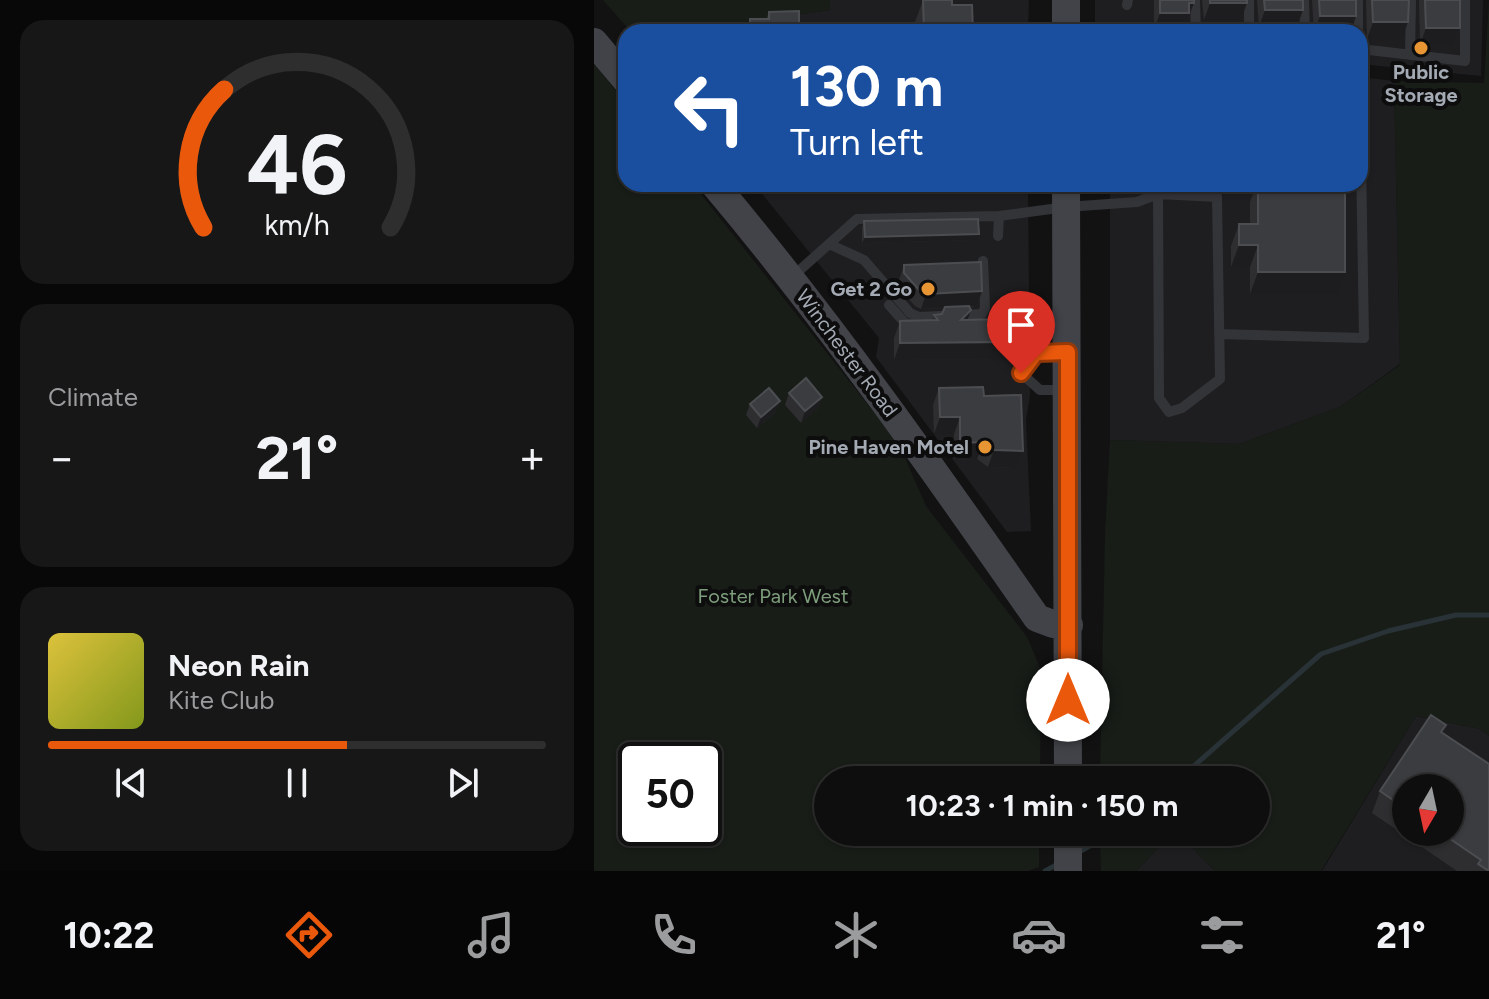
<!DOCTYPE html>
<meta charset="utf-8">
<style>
:root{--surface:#0e0e0e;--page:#171717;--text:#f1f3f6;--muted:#9b9c9e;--line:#2e2e2e;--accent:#ea580c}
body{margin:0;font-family:Figtree,sans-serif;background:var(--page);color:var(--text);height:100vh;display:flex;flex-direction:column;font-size:30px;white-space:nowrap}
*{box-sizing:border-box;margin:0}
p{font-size:26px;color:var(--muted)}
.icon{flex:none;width:44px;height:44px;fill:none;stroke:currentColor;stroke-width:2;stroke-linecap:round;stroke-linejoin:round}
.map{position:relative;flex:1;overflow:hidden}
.details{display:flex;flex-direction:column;gap:20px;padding:20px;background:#080808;width:594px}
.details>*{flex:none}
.hud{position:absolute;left:24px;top:24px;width:750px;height:168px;border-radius:24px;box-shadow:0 2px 6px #0004,0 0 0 2px var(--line);background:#1a4fa0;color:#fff;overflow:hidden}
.needle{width:52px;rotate:189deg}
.fabs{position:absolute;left:798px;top:774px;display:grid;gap:16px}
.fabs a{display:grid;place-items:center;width:72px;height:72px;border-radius:50%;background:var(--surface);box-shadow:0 2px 6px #0004,0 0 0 2px var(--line);font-size:40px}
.speed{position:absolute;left:24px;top:742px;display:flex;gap:16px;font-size:40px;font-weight:700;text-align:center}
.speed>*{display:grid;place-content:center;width:104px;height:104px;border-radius:50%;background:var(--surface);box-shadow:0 2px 6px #0004,0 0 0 2px var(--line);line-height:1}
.speed .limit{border:4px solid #111;border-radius:12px;background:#fff;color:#111}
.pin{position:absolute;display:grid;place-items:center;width:68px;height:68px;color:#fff;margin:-82px -34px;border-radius:50% 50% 50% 0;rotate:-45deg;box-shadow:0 0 8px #0007}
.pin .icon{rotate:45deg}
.me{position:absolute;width:88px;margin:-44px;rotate:0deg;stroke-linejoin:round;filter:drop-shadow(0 0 6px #0008)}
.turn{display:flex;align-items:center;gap:28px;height:168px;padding:0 40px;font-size:36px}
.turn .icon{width:104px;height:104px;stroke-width:2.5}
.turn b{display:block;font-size:56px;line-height:68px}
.big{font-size:60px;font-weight:700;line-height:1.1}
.details .widget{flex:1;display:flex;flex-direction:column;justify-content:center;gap:12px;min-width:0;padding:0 28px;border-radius:24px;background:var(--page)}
.details .dial{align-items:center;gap:0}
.dial svg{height:208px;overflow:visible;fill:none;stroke:var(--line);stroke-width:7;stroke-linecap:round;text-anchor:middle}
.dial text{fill:var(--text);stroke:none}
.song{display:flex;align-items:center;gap:24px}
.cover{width:96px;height:96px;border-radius:12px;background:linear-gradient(135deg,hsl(50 70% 55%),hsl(70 70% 35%))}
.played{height:8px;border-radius:4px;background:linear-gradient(90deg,var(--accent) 60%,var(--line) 60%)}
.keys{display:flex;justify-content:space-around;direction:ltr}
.heat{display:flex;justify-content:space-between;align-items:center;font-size:44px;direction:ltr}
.trip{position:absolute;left:220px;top:766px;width:456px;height:80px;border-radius:40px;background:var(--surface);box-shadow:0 2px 6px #0004,0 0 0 2px var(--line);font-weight:700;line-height:80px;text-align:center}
.dock{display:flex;height:128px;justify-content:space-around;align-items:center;background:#060606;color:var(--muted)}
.dock .icon{width:56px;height:56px}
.dock .on{color:var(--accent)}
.dock b{font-size:36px;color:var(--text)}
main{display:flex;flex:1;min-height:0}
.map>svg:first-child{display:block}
</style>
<main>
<section class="details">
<div class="widget dial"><svg viewBox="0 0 100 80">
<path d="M14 69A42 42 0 1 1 86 69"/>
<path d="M14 69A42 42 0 0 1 22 16" stroke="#ea580c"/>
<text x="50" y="56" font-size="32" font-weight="700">46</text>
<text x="50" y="72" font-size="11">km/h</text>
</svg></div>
<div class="widget"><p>Climate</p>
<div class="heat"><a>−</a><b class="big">21°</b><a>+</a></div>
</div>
<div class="widget">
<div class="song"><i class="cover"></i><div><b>Neon Rain</b><p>Kite Club</p></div></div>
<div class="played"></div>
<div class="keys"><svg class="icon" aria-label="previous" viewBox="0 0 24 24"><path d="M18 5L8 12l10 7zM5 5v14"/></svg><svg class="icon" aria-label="pause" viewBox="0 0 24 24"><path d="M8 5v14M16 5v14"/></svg><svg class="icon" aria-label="next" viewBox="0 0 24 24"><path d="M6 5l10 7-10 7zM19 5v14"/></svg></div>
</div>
</section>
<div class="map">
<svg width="895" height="871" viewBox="0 0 895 871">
<rect width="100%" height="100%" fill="#121213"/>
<path fill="#1e1e20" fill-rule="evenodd" d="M236,0H435L434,32H79L236,10Z
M501,0H889L887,76L766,64V32H501Z
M766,77L800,81L806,364L746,407L645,444L516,440V184H766Z
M160,184H434L436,396L432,420L437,531L413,532L282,357L285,338Z
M822,716L886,729L895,736V871H728ZM812,788H856V832H812Z
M580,832H583L621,871H542Z"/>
<path fill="#181d18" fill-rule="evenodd" d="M9,0H236V10L79,32H37Z
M895,0V736L886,729L822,716L727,871H621L583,832H662V780H506L511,534L516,440L645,444L746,407L806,365L800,81L890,83Z
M0,64L32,103V184H99L305,444L332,506L433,637L447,670L446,780H234V832H443L441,844H445V867L434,871H0ZM42,760H110V828H42Z
M506,832H580L542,871H507Z"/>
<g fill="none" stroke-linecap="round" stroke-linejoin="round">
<path stroke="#293236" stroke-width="5" d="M584,780L727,654L794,631L862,615H895
M483,853L521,832
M451,871L464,864"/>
<path stroke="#333438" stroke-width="10" d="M601,0L602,32
M710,0L711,32
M764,0V32
M533,5L534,0
M655,32V0
M766,49L871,61V0
M816,55L817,0
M564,194L623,197L626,379L588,408L575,412L565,398L564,194V184
M404,236L405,216
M235,244L270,260L316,313L325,317L388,314L391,308L389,261
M198,277L263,219L405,216L472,207L543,202L564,194L547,184
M295,305L311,323L321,325
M625,334L770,338L766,99
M469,390H446L427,373L442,353H472"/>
<path stroke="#414348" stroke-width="28" d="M472,0V32
M0,42L32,80
M120,184C236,322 340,470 443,618L459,624L475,625
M472,184L474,780
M474,871V832"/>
</g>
<path fill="#2e2e31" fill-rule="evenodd" d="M329,0L358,5L379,32H321V22Z
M560,0H600L589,30H560Z
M608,0H653L647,20H610Z
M663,0H709L703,27H665Z
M718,0H762V16L757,32H720Z
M772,0H815L808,39H773Z
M825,0H866V28L860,45H826Z
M175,12L205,32H151L156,19H172Z
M661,184H751L743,294H656V267H637V246L645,224H656V202L661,188Z
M270,221L383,240L268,243V227Z
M310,265L388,291L383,306L376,307L377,310L373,320L415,342L409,359L300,360V338L306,321H338L340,315L348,314L351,308L327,309L321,306L305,288V280Z
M345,388L390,396L429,451L422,468L394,467L383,459L360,460V434H340L339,405Z
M195,393L228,397L224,408L207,423L191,405Z
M156,404L182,412L163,428L152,415Z
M849,733L895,871H863L778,813L786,791ZM812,788L856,832H812Z"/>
<path fill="#1d1d1f" d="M595,3H600L589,30H560L566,13Z
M616,3H653L647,20H610Z
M671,10H709L703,27H665Z
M726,16H762L757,32H720Z
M779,22H814L808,39H773Z
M832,28H866L860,45H826Z
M385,234L383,240L268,243L271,237Z
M645,245H664L656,267H637Z
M664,272H751L743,294H656Z
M388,291L383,306L327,309L332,294Z
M377,310L371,327L367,320Z
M415,342L409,359L300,360L306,343Z
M228,397L224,408L207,423L211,411Z
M186,401L182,412L163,428L167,417Z
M346,417H366L360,434H340Z
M390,442L383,459L360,460L366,443Z
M400,450L429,451L422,468L394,467Z"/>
<path fill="#3b3c3f" stroke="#4b4d51" stroke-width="2" d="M329,0H358V5H378L379,32H330Z
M566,0H600V3H595V13H566Z
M616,0H653V3H616Z
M670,0H709V10H671Z
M725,0H762V16H726Z
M778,0H815L814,22H779Z
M831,0H866V28H832Z
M205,11V32H156V19H175V12Z
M664,184H751V272H664V245H645V224H664Z
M384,219L385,234L271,237L270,221Z
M387,262L388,291L332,294L326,291L310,273V265Z
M375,306L377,310L367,320L415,319V342L306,343V321L344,320L340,315L348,314L351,307Z
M212,378L228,397L211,411L195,393Z
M389,387L390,396L427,395L429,451L400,450L390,442L366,443V417H346L345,388Z
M175,388L186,401L167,417L156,404Z
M837,715L852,725L847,732L895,764V871L884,864L887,860L846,832H856V788H812V809L786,791Z"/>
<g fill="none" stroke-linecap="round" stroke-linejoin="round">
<defs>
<path id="route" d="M427,373L442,353L474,352V700"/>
</defs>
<use href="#route" stroke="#983908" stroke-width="20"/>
<use href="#route" stroke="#ea580c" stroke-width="14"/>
</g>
<g fill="#e89534" stroke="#0d0d0e" stroke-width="3">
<circle cx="827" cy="48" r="8"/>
<circle cx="334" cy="289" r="8"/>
<circle cx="391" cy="447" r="8"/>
</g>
<g text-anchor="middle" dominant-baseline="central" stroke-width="8" stroke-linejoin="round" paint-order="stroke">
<g font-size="20" font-weight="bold" fill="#a4aab3" stroke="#0d0d0e" text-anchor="end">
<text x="827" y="72" text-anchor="middle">Public<tspan x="827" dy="23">Storage</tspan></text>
<text x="318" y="289">Get 2 Go</text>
<text x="375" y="447">Pine Haven Motel</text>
</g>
<g font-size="20" fill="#a4aab3" stroke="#0d0d0e">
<text transform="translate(253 353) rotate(53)">Winchester Road</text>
</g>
<g font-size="20" fill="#7d9d7b" stroke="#0d0d0e">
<text x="179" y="596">Foster Park West</text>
</g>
</g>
</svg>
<div class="fabs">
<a><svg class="needle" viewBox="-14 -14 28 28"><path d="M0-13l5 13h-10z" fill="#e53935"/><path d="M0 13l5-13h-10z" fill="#9b9c9e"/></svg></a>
</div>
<div class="speed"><div class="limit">50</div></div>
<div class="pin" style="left:427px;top:373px;background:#d93025"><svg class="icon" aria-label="arrive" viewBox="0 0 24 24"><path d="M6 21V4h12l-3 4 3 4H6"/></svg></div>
<svg class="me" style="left:474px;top:700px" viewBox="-20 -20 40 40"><circle r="19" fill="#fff"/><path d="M0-13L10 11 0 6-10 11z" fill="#ea580c"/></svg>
<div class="trip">10:23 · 1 min · 150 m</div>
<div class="hud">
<div class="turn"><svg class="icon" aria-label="left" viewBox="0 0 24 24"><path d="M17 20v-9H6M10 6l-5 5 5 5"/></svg><div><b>130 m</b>Turn left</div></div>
</div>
</div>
</main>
<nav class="dock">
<b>10:22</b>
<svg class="icon on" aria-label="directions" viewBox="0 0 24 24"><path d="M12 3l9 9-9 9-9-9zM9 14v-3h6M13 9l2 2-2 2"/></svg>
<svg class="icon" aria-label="music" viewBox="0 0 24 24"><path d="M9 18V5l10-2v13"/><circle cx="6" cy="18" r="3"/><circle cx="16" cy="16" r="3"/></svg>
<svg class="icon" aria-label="phone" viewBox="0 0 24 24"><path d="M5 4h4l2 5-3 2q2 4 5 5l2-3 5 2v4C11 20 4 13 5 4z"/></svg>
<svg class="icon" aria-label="climate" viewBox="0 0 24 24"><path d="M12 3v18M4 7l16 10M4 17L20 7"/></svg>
<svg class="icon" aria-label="car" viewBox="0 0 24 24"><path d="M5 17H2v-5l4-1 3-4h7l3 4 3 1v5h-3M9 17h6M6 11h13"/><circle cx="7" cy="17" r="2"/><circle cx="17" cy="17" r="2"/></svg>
<svg class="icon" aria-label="filters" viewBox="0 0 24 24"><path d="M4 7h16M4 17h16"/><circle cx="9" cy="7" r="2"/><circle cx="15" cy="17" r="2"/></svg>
<b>21°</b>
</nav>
